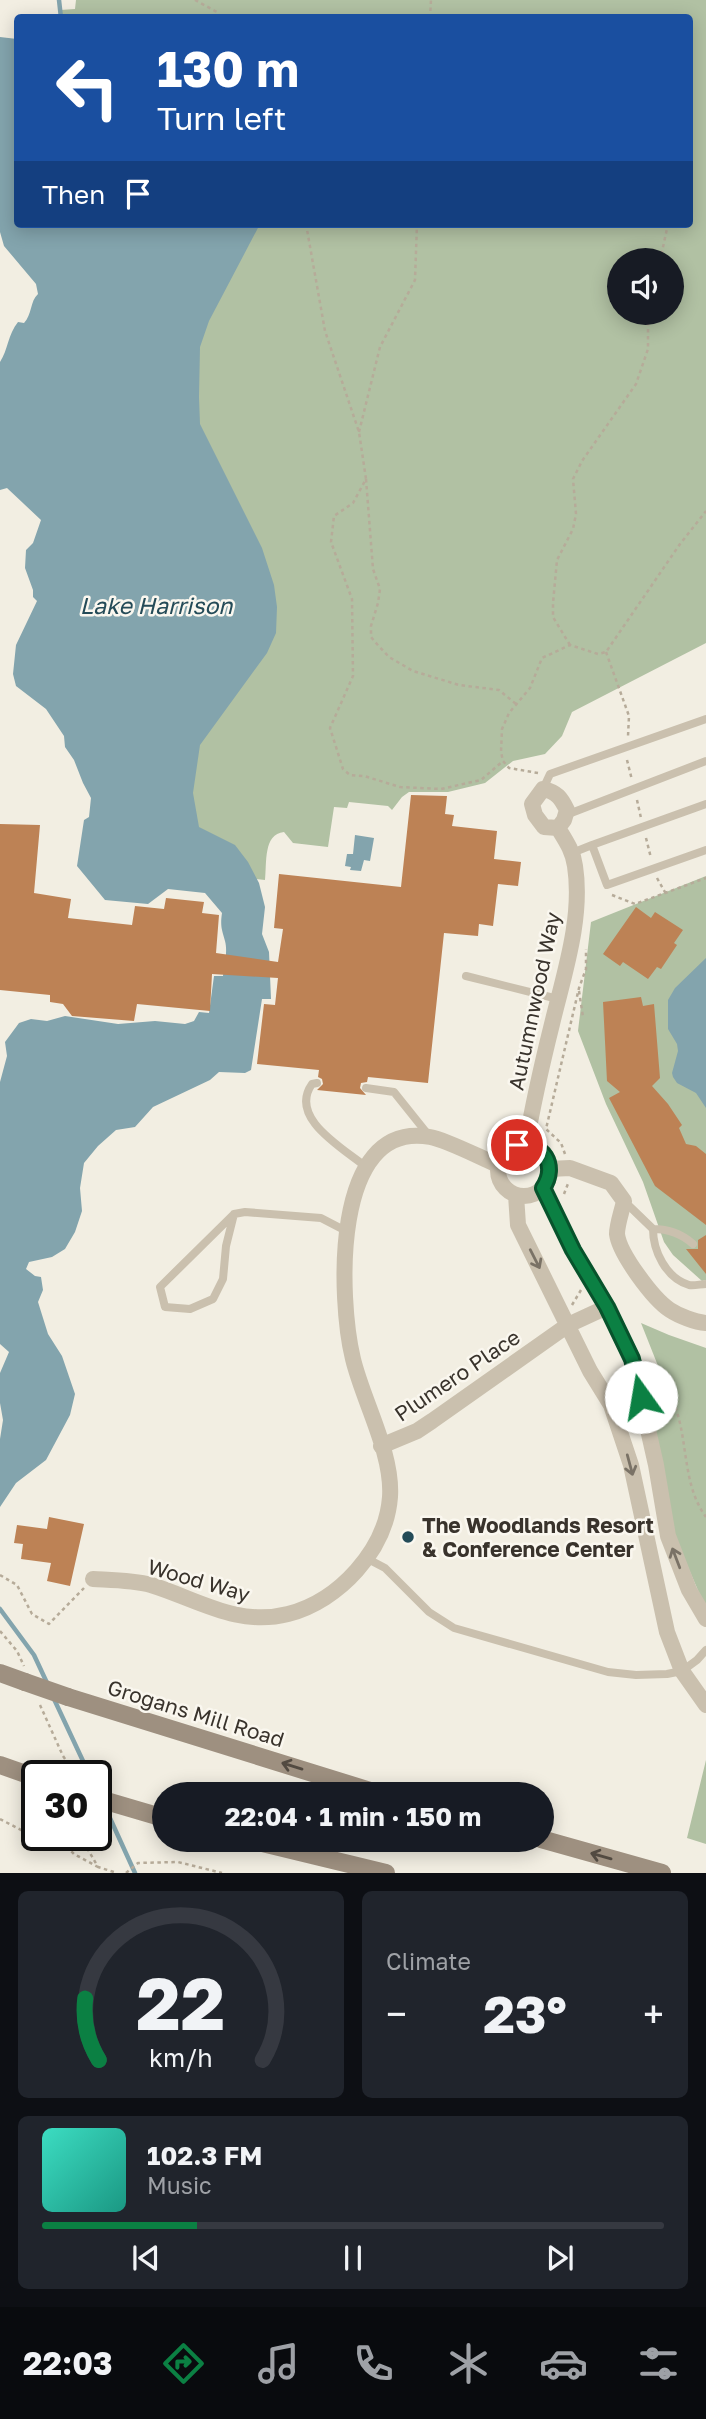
<!DOCTYPE html>
<meta charset="utf-8">
<style>
:root{--surface:#171b24;--page:#20242c;--text:#f1f3f6;--muted:#9ea1a6;--line:#363941;--accent:#0b8043}
body{margin:0;font-family:"Golos Text",sans-serif;background:var(--page);color:var(--text);height:100vh;display:flex;flex-direction:column;font-size:26px;white-space:nowrap}
*{box-sizing:border-box;margin:0}
p{font-size:23px;color:var(--muted)}
.icon{flex:none;width:38px;height:38px;fill:none;stroke:currentColor;stroke-width:2;stroke-linecap:round;stroke-linejoin:round}
.map{position:relative;height:1873px;overflow:hidden}
.side{display:flex;flex-direction:column;gap:18px;padding:18px;background:#0d0f14;flex:1}
.side>*{flex:none}
.guide{position:absolute;left:14px;top:14px;width:679px;height:214px;border-radius:7px;box-shadow:0 4px 18px #0003;background:#1a4fa0;color:#fff;overflow:hidden}
.controls{position:absolute;left:607px;top:248px;display:grid;gap:14px}
.controls a{display:grid;place-items:center;width:77px;height:77px;border-radius:50%;background:var(--surface);box-shadow:0 4px 18px #0003;font-size:35px}
.speed{position:absolute;left:21px;top:1760px;display:flex;gap:14px;font-size:35px;font-weight:700;text-align:center}
.speed>*{display:grid;place-content:center;width:91px;height:91px;border-radius:50%;background:var(--surface);box-shadow:0 4px 18px #0003;line-height:1}
.speed .limit{border:4px solid #111;border-radius:10px;background:#fff;color:#111}
.pin{position:absolute;display:grid;place-items:center;width:60px;height:60px;color:#fff;margin:-30px;border:4px solid #fff;border-radius:50%;box-shadow:0 2px 7px #0007}
.me{position:absolute;width:77px;margin:-38px;rotate:347deg;stroke-linejoin:round;filter:drop-shadow(0 0 5px #0008)}
.turn{display:flex;align-items:center;gap:24px;height:147px;padding:0 28px;font-size:32px}
.turn .icon{width:91px;height:91px;stroke-width:2.5}
.turn b{display:block;font-size:49px;line-height:60px}
.then{display:flex;align-items:center;height:66px;padding:0 28px;background:#0003;gap:14px;font-size:26px}
.big{font-size:52px;font-weight:700;line-height:1.1}
.side .tile{flex:1;display:flex;flex-direction:column;justify-content:center;gap:10px;min-width:0;padding:0 24px;border-radius:10px;background:var(--page)}
.side .dial{align-items:center;gap:0}
.dial svg{height:182px;overflow:visible;fill:none;stroke:var(--line);stroke-width:7;stroke-linecap:round;text-anchor:middle}
.dial text{fill:var(--text);stroke:none}
.song{display:flex;align-items:center;gap:21px}
.cover{width:84px;height:84px;border-radius:10px;background:linear-gradient(135deg,hsl(170 70% 55%),hsl(170 70% 35%))}
.played{height:7px;border-radius:4px;background:linear-gradient(90deg,var(--accent) 25%,var(--line) 25%)}
.keys{display:flex;justify-content:space-around;direction:ltr}
.heat{display:flex;justify-content:space-between;align-items:center;font-size:38px;direction:ltr}
.side .tiles{flex:1;display:grid;gap:18px;grid-template-columns:1fr 1fr}
.tile:last-child{grid-column:span 2}
.trip{position:absolute;left:152px;top:1782px;width:402px;height:70px;border-radius:35px;background:var(--surface);box-shadow:0 4px 18px #0003;font-weight:700;line-height:70px;text-align:center}
.tab-bar{display:flex;height:112px;justify-content:space-around;align-items:center;background:#090b0e;color:var(--muted)}
.tab-bar .icon{width:49px;height:49px}
.tab-bar .current{color:var(--accent)}
.tab-bar b{font-size:32px;color:var(--text)}
.map>svg:first-child{display:block}
</style>
<div class="map">
<svg width="706" height="1873" viewBox="0 0 706 1873">
<rect width="100%" height="100%" fill="#f2eee2"/>
<path fill="#b1c1a3" fill-rule="evenodd" d="M76,0H706V643L572,712L562,736L545,754L513,761L485,783L448,792H409L402,797L392,810L388,806L349,802L347,808L334,807L328,847L293,843L284,832C263,834 267,863 265,880L214,874L195,864L83,224H690V18H61L60,10L75,9ZM620,261H672V313H620Z
M706,876V1280L702,1281L673,1255L664,1242L643,1182L606,1104L578,1031L591,922Z
M641,1323L669,1335L706,1348V1609L675,1537L643,1395L664,1381Z
M706,1760V1844L687,1838Z"/>
<path fill="#83a4ad" d="M0,37L17,39L18,224H260L209,321L200,347L199,397L200,424L262,548L274,585L277,607L276,633L267,653L200,745L193,793L199,827L235,845L248,862L259,883L265,907L262,934L269,952L271,999H262L251,1070L245,1073L219,1072L210,1080L153,1107L135,1127L116,1130L98,1146L84,1163L80,1188L82,1211L75,1232L65,1249L52,1257L29,1262L26,1269L35,1276L41,1277L43,1290L38,1302L48,1334L62,1356L75,1394L70,1415L46,1460L16,1483L0,1507V1439L3,1420L0,1403V1373L9,1352L0,1344V1082L7,1056L5,1042L19,1023L31,1019L47,1021L65,1016L118,1024L155,1021L185,1024L194,1021L199,1012L209,1013L214,976H223C224,966 228,952 225,941C222,929 220,927 222,913L205,893L168,889L148,904L105,900L77,866L84,820L89,817L91,798L83,783L74,760L65,747L64,736L46,709L16,686L13,674L16,645L37,601L33,597V590L25,568L26,550L33,543L41,520L7,488L0,490V362C8,350 8,334 18,322L24,323C32,315 30,301 38,294L36,284L4,246L0,232Z
M355,835L374,838L370,861L364,860L361,871L350,870L351,867L345,866L347,854H353Z
M706,958V1108L696,1093L677,1083L673,1077L672,1073L678,1051L677,1044L668,1029V1000L675,988Z"/>
<g fill="none" stroke-linecap="round" stroke-linejoin="round">
<path stroke="#83a4ad" stroke-width="4.5" d="M59,0L61,18
M0,1609L34,1655L48,1685
M54,1699L90,1776
M104,1805L135,1873"/>
</g>
<path fill="#bd8255" d="M411,795L447,796L445,814L454,815L452,826L497,831L494,859L521,862L518,886L498,884L493,926L479,924L478,936L444,933L428,1083L368,1077L367,1082L361,1083L360,1088L366,1095L317,1090L323,1084L322,1079L318,1077L319,1070L257,1064L264,1004L275,1005L278,978L212,974L210,1011L137,1004L134,1021L72,1016L63,1004L50,1002V995L0,990V824L40,825L34,893L71,899L68,918L132,925L135,906L164,909L166,898L204,902L202,913L219,915L216,953L278,962L283,929L274,928L279,874L401,887Z
M636,907L651,918L655,912L683,930L674,943L677,945L661,969L657,967L648,979L623,962L620,966L603,954Z
M641,997L643,1006L654,1004L660,1078L652,1086L668,1104L682,1125L679,1128L686,1144L696,1146L706,1154V1225L655,1186L609,1098L620,1092L607,1081L603,1002Z
M706,1235V1274L686,1249H698V1240Z
M49,1517L84,1524L70,1586L47,1581L51,1563L21,1559L23,1544L14,1543L17,1525L47,1529Z"/>
<g fill="none" stroke-linecap="round" stroke-linejoin="round">
<path stroke="#b6ab99" stroke-width="2.5" stroke-dasharray="3.5 3.5" stroke-linecap="butt" d="M195,0L217,12L221,18
M430,18L431,0
M306,224L325,331L359,432L366,479L353,503L334,516L331,542L352,599L353,676L330,728L343,769L350,775L364,776L400,787L441,789L481,780L503,761
M660,261L668,224
M359,432L380,347L415,280L417,224
M366,479L373,569L380,589L378,603L371,626V637L375,642L389,657L413,671L459,685L499,690L516,704
M570,645L553,617V603L557,560L573,529L576,514L573,479L582,461L636,384L648,349V313
M606,652L629,716L628,736
M627,760L632,780
M538,773L509,768L503,761L501,752L502,729L509,713L530,688L542,658L570,645L598,654L606,652L680,544L706,511
M637,800L641,818
M646,838L651,858
M657,878L666,894
M612,895L635,904L706,878
M579,991L583,1017
M565,1154L561,1143L546,1129L579,988L586,969V949
M564,1194L569,1181
M572,1305L581,1290
M651,1373L672,1401L676,1409C688,1444 683,1486 706,1517
M0,1575L17,1585L32,1614L49,1624L84,1588
M0,1631L17,1651L24,1666
M40,1705L63,1756L77,1776
M0,1819L23,1831L37,1833
M57,1836L74,1854L98,1867
M86,1836L83,1841L98,1867L117,1873
M126,1873L138,1863L178,1862L222,1873"/>
<path stroke="#cac0ae" stroke-width="8" d="M543,789L550,774L706,719
M566,815L706,761
M592,845L706,804
M572,853L592,845L607,885L706,850
M466,976L558,999
M317,1083L312,1084C288,1118 343,1148 366,1167
M366,1088L394,1092L430,1137
M624,1201L653,1229C668,1229 682,1234 693,1244
M234,1214L226,1246L223,1279L213,1299L190,1309L165,1307L160,1287L234,1214L245,1212L321,1218L346,1231
M653,1229C653,1251 666,1278 689,1285C694,1286 701,1284 706,1284
M366,1558L385,1568L429,1612L454,1628L608,1672L636,1675L667,1674L682,1671L697,1660L706,1650"/>
<path stroke="#cac0ae" stroke-width="16" d="M543,789C557,792 561,798 567,810L564,820L558,828L544,827L535,815L532,804Z
M498 1170a26 26 0 1 1 52 0a26 26 0 1 1-52 0Z
M526,1144C533,1104 542,1064 552,1024C564,974 583,918 575,866C573,851 566,841 558,828
M550,1169L570,1168L611,1183L624,1201C622,1211 617,1224 617,1234C619,1253 653,1299 670,1310C679,1316 695,1322 706,1323
M543,1188L573,1250L607,1307L632,1359L656,1465L668,1536L689,1590L706,1619
M516,1195L518,1225L590,1371L611,1405L631,1465L667,1632L682,1671L706,1705
M381,1446L417,1431L432,1421L568,1325L607,1307
M93,1579C111,1580 133,1580 151,1585C197,1599 237,1627 288,1614C339,1601 386,1550 390,1497C393,1453 363,1401 353,1359C339,1302 330,1119 430,1137C447,1140 481,1158 498,1165"/>
<path stroke="#9e9080" stroke-width="18" d="M0,1673L25,1682
M68,1697L380,1794
M0,1765L37,1778
M96,1798L164,1818
M246,1839L386,1873
M541,1839L662,1873"/>
<path stroke="#9e9080" stroke-width="18" d="M25,1682L68,1697"/>
</g>
<defs><path id="oneway-shaft" d="M-6 0H5M1.5-3L5.5 0L1.5 3" fill="none" stroke-width="1.6" stroke-linecap="round" stroke-linejoin="round" transform="scale(1.75)"/></defs>
<g stroke="#7a7266">
<use href="#oneway-shaft" transform="translate(535 1259) rotate(63)"/>
<use href="#oneway-shaft" transform="translate(630 1465) rotate(75)"/>
<use href="#oneway-shaft" transform="translate(676 1558) rotate(-111)"/>
</g>
<g stroke="#524a41">
<use href="#oneway-shaft" transform="translate(292 1766) rotate(-163)"/>
<use href="#oneway-shaft" transform="translate(601 1856) rotate(-164)"/>
</g>
<g fill="none" stroke-linecap="round" stroke-linejoin="round">
<defs>
<path id="route" d="M517,1145C543,1142 558,1165 543,1188L573,1250L607,1307L632,1359L641,1397"/>
</defs>
<use href="#route" stroke="#07532c" stroke-width="18"/>
<use href="#route" stroke="#0b8043" stroke-width="12"/>
</g>
<circle fill="#244b58" stroke="#faf7ef" stroke-width="2.5" cx="408" cy="1537" r="7"/>
<g text-anchor="middle" dominant-baseline="central" stroke-width="5" stroke-linejoin="round" paint-order="stroke">
<g font-size="21" fill="#39332c" stroke="#faf7ef">
<text transform="translate(534 1001) rotate(-78)">Autumnwood Way</text>
<text transform="translate(457 1375) rotate(-34)">Plumero Place</text>
<text transform="translate(199 1580) rotate(16)">Wood Way</text>
<text transform="translate(196 1713) rotate(17)">Grogans Mill Road</text>
</g>
<g font-size="21" font-weight="bold" fill="#39332c" stroke="#faf7ef" text-anchor="start">
<text x="422" y="1525">The Woodlands Resort<tspan x="422" dy="24">&amp; Conference Center</tspan></text>
</g>
<g font-size="23" font-style="italic" fill="#244b58" stroke="#faf7ef">
<text x="156" y="605">Lake Harrison</text>
</g>
</g>
</svg>
<div class="controls">
<a><svg class="icon" aria-label="sound" viewBox="0 0 24 24"><path d="M4 9h4l5-4v14l-5-4H4zM17 9q2 3 0 6"/></svg></a>
</div>
<div class="speed"><div class="limit">30</div></div>
<div class="pin" style="left:517px;top:1145px;background:#d93025"><svg class="icon" aria-label="arrive" viewBox="0 0 24 24"><path d="M6 21V4h12l-3 4 3 4H6"/></svg></div>
<svg class="me" style="left:641px;top:1397px" viewBox="-20 -20 40 40"><circle r="19" fill="#fff"/><path d="M0-13L10 11 0 6-10 11z" fill="#0b8043"/></svg>
<div class="trip">22:04 · 1 min · 150 m</div>
<div class="guide">
<div class="turn"><svg class="icon" aria-label="left" viewBox="0 0 24 24"><path d="M17 20v-9H6M10 6l-5 5 5 5"/></svg><div><b>130 m</b>Turn left</div></div>
<div class="then">Then<svg class="icon" aria-label="arrive" viewBox="0 0 24 24"><path d="M6 21V4h12l-3 4 3 4H6"/></svg></div>
</div>
</div>
<section class="side">
<div class="tiles">
<div class="tile dial"><svg viewBox="0 0 100 80">
<path d="M14 69A42 42 0 1 1 86 69"/>
<path d="M14 69A42 42 0 0 1 8 42" stroke="#0b8043"/>
<text x="50" y="56" font-size="32" font-weight="700">22</text>
<text x="50" y="72" font-size="11">km/h</text>
</svg></div>
<div class="tile"><p>Climate</p>
<div class="heat"><a>−</a><b class="big">23°</b><a>+</a></div>
</div>
<div class="tile">
<div class="song"><i class="cover"></i><div><b>102.3 FM</b><p>Music</p></div></div>
<div class="played"></div>
<div class="keys"><svg class="icon" aria-label="previous" viewBox="0 0 24 24"><path d="M18 5L8 12l10 7zM5 5v14"/></svg><svg class="icon" aria-label="pause" viewBox="0 0 24 24"><path d="M8 5v14M16 5v14"/></svg><svg class="icon" aria-label="next" viewBox="0 0 24 24"><path d="M6 5l10 7-10 7zM19 5v14"/></svg></div>
</div>
</div>
</section>
<nav class="tab-bar">
<b>22:03</b>
<svg class="icon current" aria-label="directions" viewBox="0 0 24 24"><path d="M12 3l9 9-9 9-9-9zM9 14v-3h6M13 9l2 2-2 2"/></svg>
<svg class="icon" aria-label="music" viewBox="0 0 24 24"><path d="M9 18V5l10-2v13"/><circle cx="6" cy="18" r="3"/><circle cx="16" cy="16" r="3"/></svg>
<svg class="icon" aria-label="phone" viewBox="0 0 24 24"><path d="M5 4h4l2 5-3 2q2 4 5 5l2-3 5 2v4C11 20 4 13 5 4z"/></svg>
<svg class="icon" aria-label="climate" viewBox="0 0 24 24"><path d="M12 3v18M4 7l16 10M4 17L20 7"/></svg>
<svg class="icon" aria-label="car" viewBox="0 0 24 24"><path d="M5 17H2v-5l4-1 3-4h7l3 4 3 1v5h-3M9 17h6M6 11h13"/><circle cx="7" cy="17" r="2"/><circle cx="17" cy="17" r="2"/></svg>
<svg class="icon" aria-label="filters" viewBox="0 0 24 24"><path d="M4 7h16M4 17h16"/><circle cx="9" cy="7" r="2"/><circle cx="15" cy="17" r="2"/></svg>
</nav>
